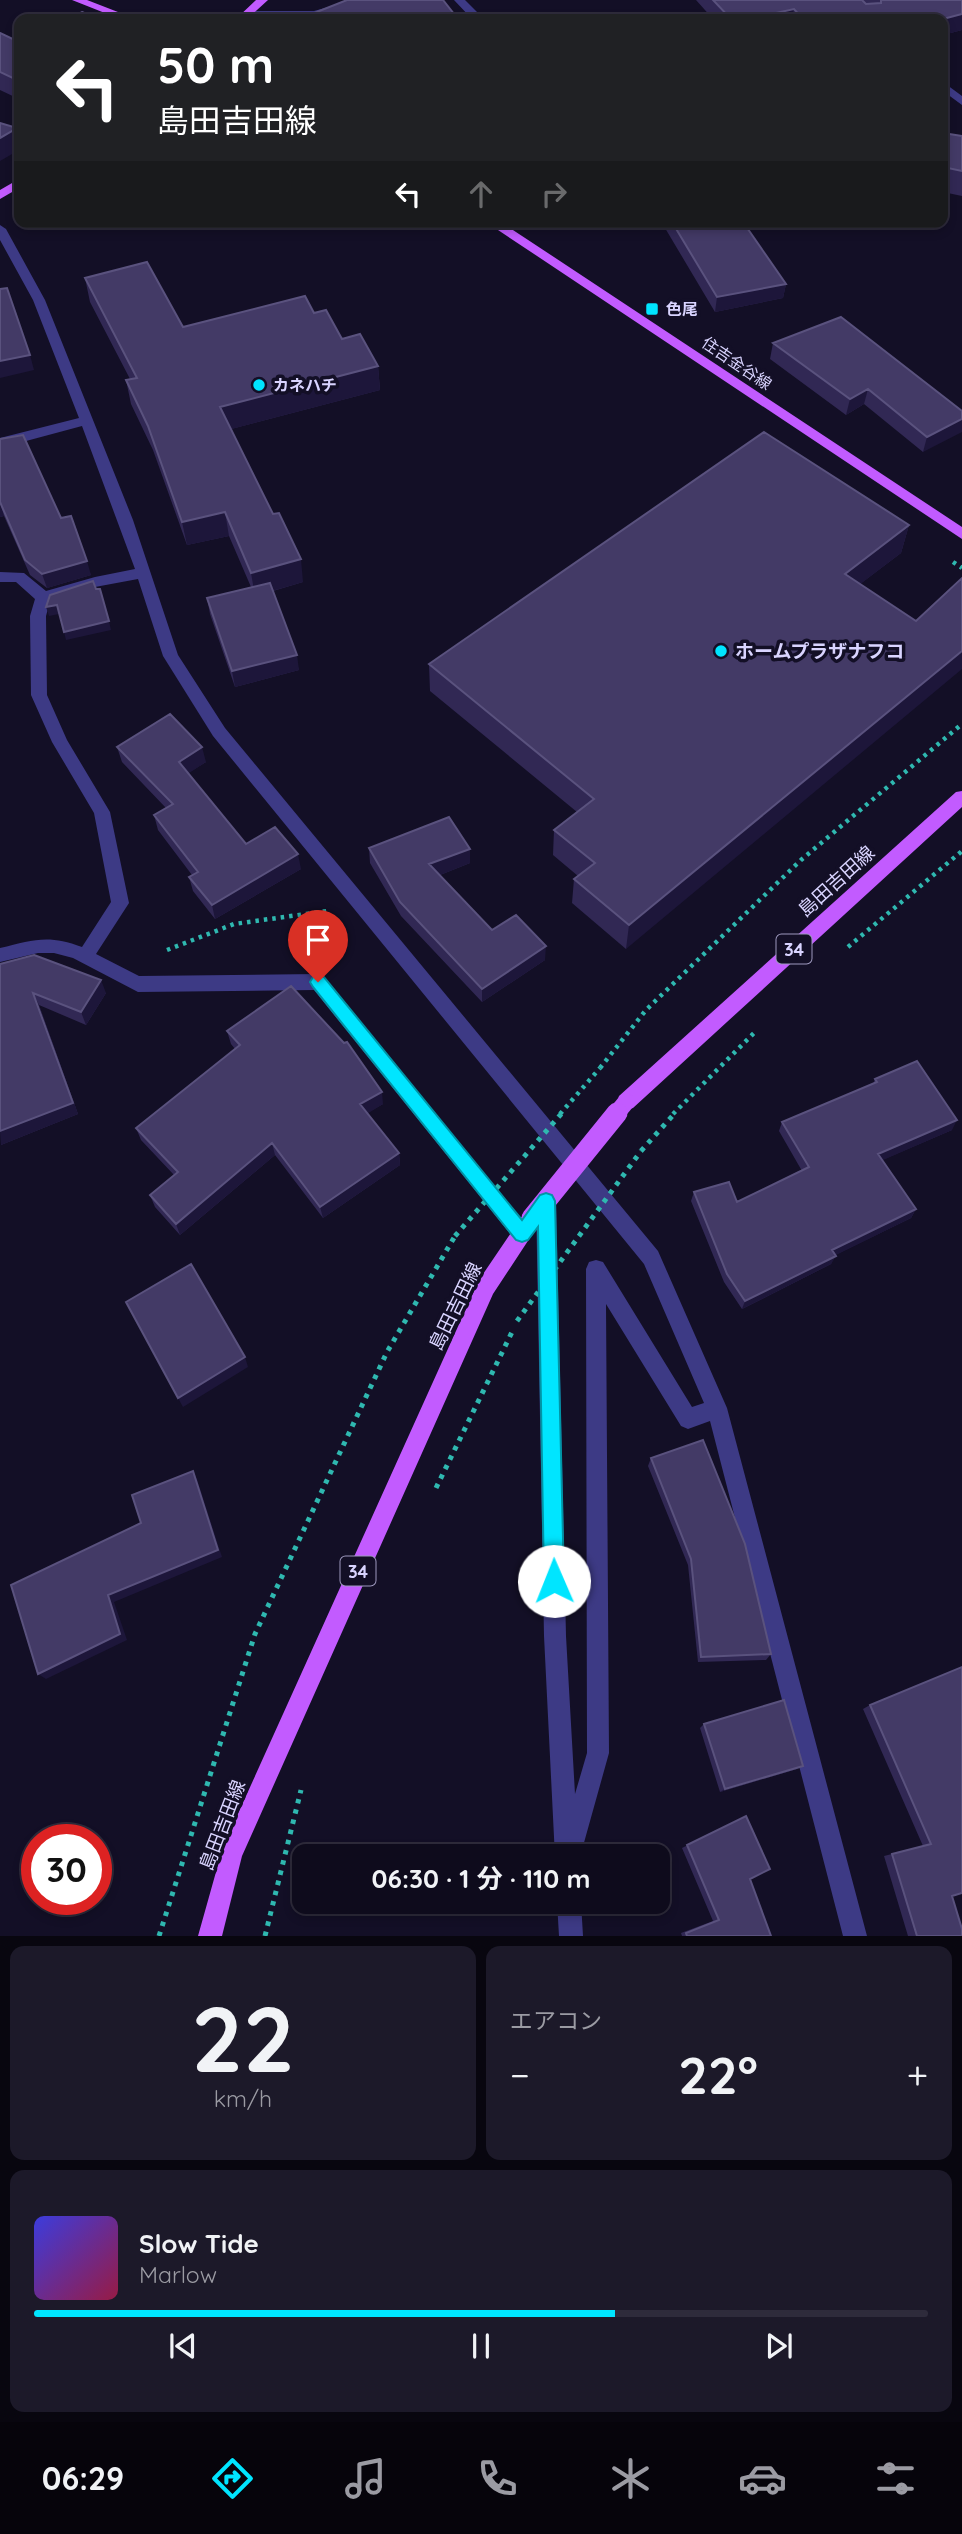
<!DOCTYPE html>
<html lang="ja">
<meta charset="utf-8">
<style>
:root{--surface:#0e0b1c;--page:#1c1929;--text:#f1f3f6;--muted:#9b9ba3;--line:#2e2b3b;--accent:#00e5ff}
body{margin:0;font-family:Quicksand,"Noto Sans JP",sans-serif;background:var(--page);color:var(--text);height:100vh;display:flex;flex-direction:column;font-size:26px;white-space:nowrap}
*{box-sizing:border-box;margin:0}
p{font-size:23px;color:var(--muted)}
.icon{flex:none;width:38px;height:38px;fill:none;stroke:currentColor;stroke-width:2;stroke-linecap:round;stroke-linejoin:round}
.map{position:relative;height:1936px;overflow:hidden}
.drawer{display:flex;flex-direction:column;gap:10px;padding:10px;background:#08060f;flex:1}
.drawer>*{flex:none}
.banner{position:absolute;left:14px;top:14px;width:934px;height:214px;border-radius:14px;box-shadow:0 4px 10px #0003,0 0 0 2px var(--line);background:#202124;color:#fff;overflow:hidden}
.speed{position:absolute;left:21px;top:1824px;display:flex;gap:14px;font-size:35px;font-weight:700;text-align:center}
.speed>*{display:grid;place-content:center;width:91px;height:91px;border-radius:50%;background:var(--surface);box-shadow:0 4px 10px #0003,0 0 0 2px var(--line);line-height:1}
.speed .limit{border:10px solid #d22;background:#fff;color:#111}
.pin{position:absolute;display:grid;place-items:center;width:60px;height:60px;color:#fff;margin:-72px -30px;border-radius:50% 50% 50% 0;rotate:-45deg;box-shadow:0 0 7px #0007}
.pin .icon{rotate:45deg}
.me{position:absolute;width:77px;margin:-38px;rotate:359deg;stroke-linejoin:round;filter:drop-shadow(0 0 5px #0008)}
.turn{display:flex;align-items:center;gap:24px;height:147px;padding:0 28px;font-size:32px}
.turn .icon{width:91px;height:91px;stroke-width:2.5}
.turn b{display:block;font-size:49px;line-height:60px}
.lanes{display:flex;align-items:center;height:66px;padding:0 28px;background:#0003;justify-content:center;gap:35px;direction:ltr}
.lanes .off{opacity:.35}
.big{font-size:52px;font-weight:700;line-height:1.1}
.drawer .widget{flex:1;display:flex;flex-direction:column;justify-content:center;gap:10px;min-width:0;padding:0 24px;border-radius:14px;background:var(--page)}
.drawer .dial{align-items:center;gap:0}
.dial b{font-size:91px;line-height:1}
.song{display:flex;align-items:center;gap:21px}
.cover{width:84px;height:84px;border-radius:10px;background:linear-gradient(135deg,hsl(240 70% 55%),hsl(340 70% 35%))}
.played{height:7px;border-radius:4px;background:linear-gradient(90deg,var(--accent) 65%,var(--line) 65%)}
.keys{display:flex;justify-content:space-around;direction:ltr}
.heat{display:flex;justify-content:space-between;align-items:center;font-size:38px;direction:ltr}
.drawer .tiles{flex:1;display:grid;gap:10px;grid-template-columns:1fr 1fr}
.widget:last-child{grid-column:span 2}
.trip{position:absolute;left:292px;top:1844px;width:378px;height:70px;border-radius:14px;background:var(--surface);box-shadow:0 4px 10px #0003,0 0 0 2px var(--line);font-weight:700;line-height:70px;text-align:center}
.tabs{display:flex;height:112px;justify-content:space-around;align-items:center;background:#06040b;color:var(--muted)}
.tabs .icon{width:49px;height:49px}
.tabs .current{color:var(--accent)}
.tabs b{font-size:32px;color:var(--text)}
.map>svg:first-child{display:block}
</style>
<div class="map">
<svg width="962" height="1936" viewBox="0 0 962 1936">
<rect width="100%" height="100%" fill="#130f26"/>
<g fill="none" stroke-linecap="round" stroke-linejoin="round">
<path stroke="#2fb8b0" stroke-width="4.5" stroke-dasharray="3.5 5" stroke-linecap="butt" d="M953,562L962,568
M848,947L962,851
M167,950L234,924L327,911
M600,1068L646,1010L801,860L962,724
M673,1114L754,1033"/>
<path stroke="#2fb8b0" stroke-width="5" stroke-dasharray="4.5 6" stroke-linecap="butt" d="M641,1151L675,1113
M436,1488L513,1330
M159,1936L255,1634L387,1352L455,1236
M265,1936L301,1790"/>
<path fill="#3d3a85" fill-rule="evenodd" d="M354,0H372L314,17H248L243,14L248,11H314Z
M454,0H465L484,19H472Z
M943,82L962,96V105L943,91Z
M0,225L6,229L45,300L133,520L178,655L225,728L658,1251L727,1408L867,1936H843L710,1421L688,1429L681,1426L606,1304L609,1753L580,1857H555L544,1636L536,1201L539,1195L546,1192L553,1195L556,1201L566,1636L575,1794L587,1753L586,1269L589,1262L596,1260L603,1262L692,1407L704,1403L644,1264L213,736L163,656L138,579L95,587L50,601L46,616L47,695L67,740L110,812L129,903L96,954L139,976L318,974L324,977L529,1228L532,1234L529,1240L522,1243L515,1240L314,990L138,992L73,958L54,953H38L0,962V948C33,940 48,934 82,947L111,902L94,813L52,742L31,695L30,616L35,599L16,582H0V572L24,573L46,591L95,577L135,569L82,426L0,448V438L79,418L33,300L0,240Z
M557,1902H581L583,1936H559Z"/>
<path fill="#c25bff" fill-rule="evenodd" d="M72,0H87L136,19H120Z
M256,0H268L247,19H236Z
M19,179V188L0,199V190Z
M486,222H501L962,527V539Z
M962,791V807L633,1108L626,1110L619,1108L617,1102L619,1096L956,792Z
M532,1209L539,1212L542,1218L539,1224L493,1294L242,1856L222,1936H198L223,1847L479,1280L525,1212Z"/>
<path stroke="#2fb8b0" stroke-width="4.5" stroke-dasharray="3.5 5" stroke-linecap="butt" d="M560,1114L600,1068"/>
<path stroke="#2fb8b0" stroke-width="5" stroke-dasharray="4.5 6" stroke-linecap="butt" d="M455,1236L562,1113
M517,1321L641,1151"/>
<path stroke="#c25bff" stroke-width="17" d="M616,1114L626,1102"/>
<path stroke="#c25bff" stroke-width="21" d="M532,1218L617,1113"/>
</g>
<path fill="#312854" d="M696,0H962V30L943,35V19H713Z
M0,33L19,42V99L0,90Z
M943,133L962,136V196L943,192Z
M199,222H228L205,230Z
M666,222H743L786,284L783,298L715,312L665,228Z
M85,278L183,327L314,313L342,339L378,366L380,390L231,429L303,582L273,591L299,670L235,687L210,614L207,598L251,587L229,536L187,545L153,450L131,404L126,380L130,379L90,302Z
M773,343L962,411L923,452L864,404L846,415L770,359Z
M0,439L61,518L91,575L47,588L30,575L4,516L0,517Z
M909,525L901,553L860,584L626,949L572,903L574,879L578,876L553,855L554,830L577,812L430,691L429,664Z
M117,747L206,762L188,773L246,844L301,869L215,919L193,891L189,877L192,875L158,830L154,815L166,808L122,762Z
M369,848L470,863L440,875L492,930L545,960L482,1002L401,916L370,863Z
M0,964L106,993L86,1025L39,1005L78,1114L1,1145Z
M227,1031L383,1104L367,1113L399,1153L400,1165L323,1218L275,1155L180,1235L155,1207L150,1195L174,1175L141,1140L136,1128L235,1049L231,1044Z
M875,1079L952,1130L882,1160L916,1209L911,1218L835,1255L831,1264L742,1309L724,1282L691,1201L694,1192L737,1202L802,1171L779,1131L782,1122L873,1084Z
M651,1458L771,1654L766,1660L698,1662L688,1565L648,1466Z
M962,1667L952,1896L962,1936H908L884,1856L923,1846L863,1709L870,1705Z
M704,1724L797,1769L720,1792L700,1728Z
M746,1816L750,1879L771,1936H682L681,1933L713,1921L682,1848Z"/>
<path fill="#1d163a" d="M794,9L792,19H749Z
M837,14L836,19H810Z
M962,14V30L943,35V19Z
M17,128L19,138V150L0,161V138Z
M204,222H228L205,230Z
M786,284L783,298L715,312L717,297Z
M30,355L34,370L0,378V361Z
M378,366L380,390L224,431L220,407Z
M868,389L864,404L846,415L850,399Z
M962,419V432L923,452L927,437Z
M0,502L4,516L0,517Z
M225,512L229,536L187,545L182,522Z
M909,525L901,553L838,601L845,574Z
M301,559L303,582L255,596L251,573Z
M87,561L91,575L47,588L42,574Z
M57,605L59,614L49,616L46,607Z
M109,621L111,630L66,640L64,632Z
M962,651V669L626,949L629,925Z
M297,655L299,670L235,687L232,671Z
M202,747L206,762L183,777L179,762Z
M470,849V863L430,879L429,864Z
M298,854L301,869L215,919L212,905Z
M546,946L545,960L482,1002V989Z
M101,980L106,993L86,1025L81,1012Z
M33,993L39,1005L78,1114L1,1145L0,1131Z
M382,1092L383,1104L362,1117L360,1104Z
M957,1120L952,1130L874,1164L878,1154Z
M272,1143L275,1155L180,1235L176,1224Z
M399,1153L400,1165L323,1218L320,1207Z
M916,1209L911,1218L828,1259L832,1250Z
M836,1256L831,1264L742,1309L745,1301Z
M245,1357L248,1367L183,1407L178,1398Z
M193,1471L197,1479L222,1557L114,1602L127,1640L46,1679L38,1674L108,1595Z
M803,1766L797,1769L720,1792L725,1789Z"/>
<path fill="#433a66" stroke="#5a527e" stroke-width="2" d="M347,0H443L458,19H299Z
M713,0H862L866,4L881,3V0H962V14L943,19H841L837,14L810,19H803L794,9L749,19H731Z
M82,12L97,19H69Z
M0,33L19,42V81L0,72Z
M0,123L17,128L0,138Z
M943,133L962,136V171L943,167Z
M672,222H743L786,284L717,297Z
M147,262L183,327L305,296L314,313L326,310L342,339L360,334L378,366L220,407L273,514L279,513L301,559L251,573L225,512L182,522L148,426L126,380L137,378L85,278Z
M7,288L30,355L0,361V289Z
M841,317L962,411V419L927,437L868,389L850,399L773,343Z
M764,432L909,525L845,574L916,621L962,578V651L629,925L574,879L595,863L554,830L594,799L429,664Z
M23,435L61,518L71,516L87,561L42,574L25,560L0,502V439Z
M93,581L96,589H100L109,621L64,632L57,605L46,607L50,595Z
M270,583L297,655L232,671L207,598Z
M170,714L202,747L179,762L246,844L275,827L298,854L212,905L189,877L198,872L154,815L173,804L117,747Z
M449,817L470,849L429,864L492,930L516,915L546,946L482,989L400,902L369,848Z
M34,955L101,980L81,1012L33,993L73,1103L0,1131V964Z
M291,986L344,1043L347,1042L382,1092L360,1104L399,1153L320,1207L272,1143L176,1224L150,1195L178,1172L136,1128L240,1045L227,1031Z
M917,1061L957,1120L878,1154L916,1209L832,1250L836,1256L745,1301L727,1274L694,1192L729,1182L737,1202L809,1167L782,1122L877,1082L875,1079Z
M191,1264L245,1357L178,1398L126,1302Z
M703,1440L745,1544L771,1654L701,1657L691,1559L651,1458Z
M193,1471L218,1550L108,1595L120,1634L38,1674L11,1585L141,1523L132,1495Z
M962,1667V1893L952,1896L962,1929V1936H917L892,1854L931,1844L870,1705Z
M784,1700L803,1766L725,1789L704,1724Z
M746,1816L770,1869L750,1879L771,1936H687L686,1933L719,1920L687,1845Z"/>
<path fill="#00e5ff" stroke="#0095a6" stroke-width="2" d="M318,975L324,977L522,1220L540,1195L546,1193L552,1195L555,1201L564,1581L561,1588L554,1591L547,1588L544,1581L538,1227L528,1240L522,1242L516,1240L313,987L310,982L313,977Z"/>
<g fill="#00e5ff" stroke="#130f26" stroke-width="2.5">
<rect x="645" y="302" width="14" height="14" rx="3.5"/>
<circle cx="259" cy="385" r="7"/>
<circle cx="721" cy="651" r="7"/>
</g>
<g text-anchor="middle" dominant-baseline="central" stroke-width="7" stroke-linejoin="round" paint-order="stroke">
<g font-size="16" font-weight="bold" fill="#d9d4ff" stroke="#130f26" text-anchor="start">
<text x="666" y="309">色尾</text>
<text x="273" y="385">カネハチ</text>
</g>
<g font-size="16" fill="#d9d4ff" stroke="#130f26">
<text transform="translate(737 363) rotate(34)">住吉金谷線</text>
</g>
<g fill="#130f26" stroke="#9e99be" stroke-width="2">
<rect x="776.5" y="934.5" width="35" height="29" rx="5"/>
<rect x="340.5" y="1556.5" width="35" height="29" rx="5"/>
</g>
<g font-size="18" font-weight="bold" fill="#d9d4ff">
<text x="794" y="949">34</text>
<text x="358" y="1571">34</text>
</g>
<g font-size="19" font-weight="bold" fill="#d9d4ff" stroke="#130f26" text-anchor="start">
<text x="735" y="651">ホームプラザナフコ</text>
</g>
<g font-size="19" fill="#d9d4ff" stroke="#130f26">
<text transform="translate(836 881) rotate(-42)">島田吉田線</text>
<text transform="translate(455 1306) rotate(-64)">島田吉田線</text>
<text transform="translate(222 1825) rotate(-69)">島田吉田線</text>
</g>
</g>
</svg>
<div class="speed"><div class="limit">30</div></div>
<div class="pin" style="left:318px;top:982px;background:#d93025"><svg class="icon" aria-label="arrive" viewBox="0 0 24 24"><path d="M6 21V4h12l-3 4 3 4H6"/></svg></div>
<svg class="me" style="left:554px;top:1581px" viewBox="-20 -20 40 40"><circle r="19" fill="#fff"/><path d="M0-13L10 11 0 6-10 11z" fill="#00e5ff"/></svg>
<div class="trip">06:30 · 1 分 · 110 m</div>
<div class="banner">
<div class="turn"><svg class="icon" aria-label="left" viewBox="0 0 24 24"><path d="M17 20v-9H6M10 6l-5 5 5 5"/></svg><div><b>50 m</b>島田吉田線</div></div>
<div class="lanes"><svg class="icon" aria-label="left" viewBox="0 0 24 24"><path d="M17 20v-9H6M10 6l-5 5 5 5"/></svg><svg class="icon off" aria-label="ahead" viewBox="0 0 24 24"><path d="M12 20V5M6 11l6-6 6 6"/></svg><svg class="icon off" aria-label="right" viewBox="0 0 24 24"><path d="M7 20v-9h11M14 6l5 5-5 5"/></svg></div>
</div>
</div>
<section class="drawer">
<div class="tiles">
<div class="widget dial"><b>22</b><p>km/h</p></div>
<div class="widget"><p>エアコン</p>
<div class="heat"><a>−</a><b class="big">22°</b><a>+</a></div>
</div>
<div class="widget">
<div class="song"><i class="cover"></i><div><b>Slow Tide</b><p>Marlow</p></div></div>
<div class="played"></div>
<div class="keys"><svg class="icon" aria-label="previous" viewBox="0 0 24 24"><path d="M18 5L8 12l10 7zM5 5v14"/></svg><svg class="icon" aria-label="pause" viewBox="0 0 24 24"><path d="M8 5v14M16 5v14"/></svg><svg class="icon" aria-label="next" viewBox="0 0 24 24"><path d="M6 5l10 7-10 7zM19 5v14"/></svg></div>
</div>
</div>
</section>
<nav class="tabs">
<b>06:29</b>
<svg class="icon current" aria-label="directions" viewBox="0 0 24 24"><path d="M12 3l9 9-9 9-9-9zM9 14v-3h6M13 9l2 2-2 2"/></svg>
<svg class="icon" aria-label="music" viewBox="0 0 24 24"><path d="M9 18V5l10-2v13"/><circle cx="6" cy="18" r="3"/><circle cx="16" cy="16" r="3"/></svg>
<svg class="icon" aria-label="phone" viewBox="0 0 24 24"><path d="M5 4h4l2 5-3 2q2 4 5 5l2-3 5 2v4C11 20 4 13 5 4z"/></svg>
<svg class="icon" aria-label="climate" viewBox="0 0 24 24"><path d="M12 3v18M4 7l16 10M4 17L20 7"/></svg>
<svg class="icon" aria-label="car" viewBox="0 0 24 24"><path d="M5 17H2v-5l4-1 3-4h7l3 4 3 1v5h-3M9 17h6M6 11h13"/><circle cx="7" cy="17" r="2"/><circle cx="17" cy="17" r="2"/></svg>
<svg class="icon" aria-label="filters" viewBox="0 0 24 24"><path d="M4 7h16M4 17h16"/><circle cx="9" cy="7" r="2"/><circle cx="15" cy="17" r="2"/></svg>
</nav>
